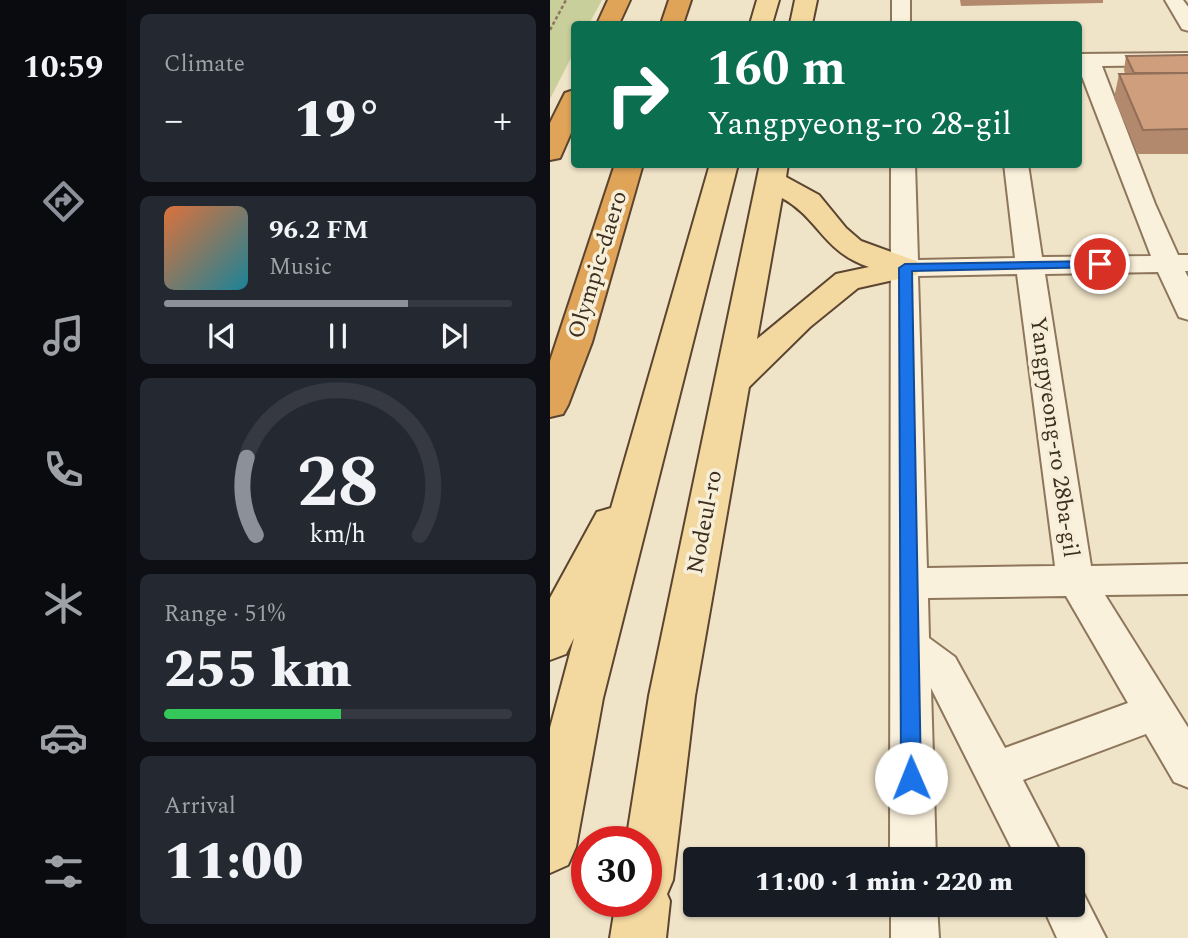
<!DOCTYPE html>
<meta charset="utf-8">
<style>
:root{--surface:#171b24;--page:#242831;--text:#f1f3f6;--muted:#9ea1a6;--line:#363941;--accent:#8c9099}
body{margin:0;font-family:Spectral,serif;background:var(--page);color:var(--text);height:100vh;display:flex;flex-direction:column;font-size:26px;white-space:nowrap}
*{box-sizing:border-box;margin:0}
p{font-size:23px;color:var(--muted)}
.icon{flex:none;width:38px;height:38px;fill:none;stroke:currentColor;stroke-width:2;stroke-linecap:round;stroke-linejoin:round}
.map{position:relative;flex:1;overflow:hidden}
.panel{display:flex;flex-direction:column;gap:14px;padding:14px;background:#0d0f14;width:424px}
.panel>*{flex:none}
.hud{position:absolute;left:21px;top:21px;width:511px;height:147px;border-radius:7px;box-shadow:0 2px 5px #0004;background:#0b6e4f;color:#fff;overflow:hidden}
.speed{position:absolute;left:21px;top:826px;display:flex;gap:14px;font-size:35px;font-weight:700;text-align:center}
.speed>*{display:grid;place-content:center;width:91px;height:91px;border-radius:50%;background:var(--surface);box-shadow:0 2px 5px #0004;line-height:1}
.speed .limit{border:10px solid #d22;background:#fff;color:#111}
.pin{position:absolute;display:grid;place-items:center;width:60px;height:60px;color:#fff;margin:-30px;border:4px solid #fff;border-radius:50%;box-shadow:0 2px 7px #0007}
.me{position:absolute;width:77px;margin:-38px;rotate:359deg;stroke-linejoin:round;filter:drop-shadow(0 0 5px #0008)}
.turn{display:flex;align-items:center;gap:24px;height:147px;padding:0 21px;font-size:32px}
.turn .icon{width:91px;height:91px;stroke-width:2.5}
.turn b{display:block;font-size:49px;line-height:60px}
.big{font-size:52px;font-weight:800;line-height:1.1}
.panel .tile{flex:1;display:flex;flex-direction:column;justify-content:center;gap:10px;min-width:0;padding:0 24px;border-radius:10px;background:var(--page)}
.panel .dial{align-items:center;gap:0}
.dial svg{height:182px;overflow:visible;fill:none;stroke:var(--line);stroke-width:7;stroke-linecap:round;text-anchor:middle}
.dial text{fill:var(--text);stroke:none}
.song{display:flex;align-items:center;gap:21px}
.cover{width:84px;height:84px;border-radius:10px;background:linear-gradient(135deg,hsl(20 70% 55%),hsl(190 70% 35%))}
.played{height:7px;border-radius:4px;background:linear-gradient(90deg,var(--accent) 70%,var(--line) 70%)}
.keys{display:flex;justify-content:space-around;direction:ltr}
.heat{display:flex;justify-content:space-between;align-items:center;font-size:38px;direction:ltr}
.charge{height:10px;border-radius:5px;background:linear-gradient(90deg,#34c759 51%,var(--line) 0)}
.trip{position:absolute;left:133px;top:847px;width:402px;height:70px;border-radius:7px;background:var(--surface);box-shadow:0 2px 5px #0004;font-weight:800;line-height:70px;text-align:center}
main{display:flex;flex:1;min-height:0}
.tabs{display:flex;flex-direction:column;width:126px;justify-content:space-around;align-items:center;background:#090b0e;color:var(--muted)}
.tabs .icon{width:49px;height:49px}
.tabs .on{color:var(--accent)}
.tabs b{font-size:32px;color:var(--text)}
.map>svg:first-child{display:block}
</style>
<main>
<nav class="tabs">
<b>10:59</b>
<svg class="icon on" aria-label="directions" viewBox="0 0 24 24"><path d="M12 3l9 9-9 9-9-9zM9 14v-3h6M13 9l2 2-2 2"/></svg>
<svg class="icon" aria-label="music" viewBox="0 0 24 24"><path d="M9 18V5l10-2v13"/><circle cx="6" cy="18" r="3"/><circle cx="16" cy="16" r="3"/></svg>
<svg class="icon" aria-label="phone" viewBox="0 0 24 24"><path d="M5 4h4l2 5-3 2q2 4 5 5l2-3 5 2v4C11 20 4 13 5 4z"/></svg>
<svg class="icon" aria-label="climate" viewBox="0 0 24 24"><path d="M12 3v18M4 7l16 10M4 17L20 7"/></svg>
<svg class="icon" aria-label="car" viewBox="0 0 24 24"><path d="M5 17H2v-5l4-1 3-4h7l3 4 3 1v5h-3M9 17h6M6 11h13"/><circle cx="7" cy="17" r="2"/><circle cx="17" cy="17" r="2"/></svg>
<svg class="icon" aria-label="filters" viewBox="0 0 24 24"><path d="M4 7h16M4 17h16"/><circle cx="9" cy="7" r="2"/><circle cx="15" cy="17" r="2"/></svg>
</nav>
<section class="panel">
<div class="tile"><p>Climate</p>
<div class="heat"><a>−</a><b class="big">19°</b><a>+</a></div>
</div>
<div class="tile">
<div class="song"><i class="cover"></i><div><b>96.2 FM</b><p>Music</p></div></div>
<div class="played"></div>
<div class="keys"><svg class="icon" aria-label="previous" viewBox="0 0 24 24"><path d="M18 5L8 12l10 7zM5 5v14"/></svg><svg class="icon" aria-label="pause" viewBox="0 0 24 24"><path d="M8 5v14M16 5v14"/></svg><svg class="icon" aria-label="next" viewBox="0 0 24 24"><path d="M6 5l10 7-10 7zM19 5v14"/></svg></div>
</div>
<div class="tile dial"><svg viewBox="0 0 100 80">
<path d="M14 69A42 42 0 1 1 86 69"/>
<path d="M14 69A42 42 0 0 1 10 35" stroke="#8c9099"/>
<text x="50" y="56" font-size="32" font-weight="700">28</text>
<text x="50" y="72" font-size="11">km/h</text>
</svg></div>
<div class="tile"><p>Range · 51%</p><b class="big">255 km</b><div class="charge"></div></div>
<div class="tile"><p>Arrival</p><b class="big">11:00</b></div>
</section>
<div class="map">
<svg width="639" height="938" viewBox="0 0 639 938">
<rect width="100%" height="100%" fill="#f0e4c8"/>
<path fill="#c9cf9b" d="M0,0H52L39,24H24V52L0,99Z"/>
<g fill="none" stroke-linecap="round" stroke-linejoin="round">
<defs>
<path id="minor" d="M342,0H360V24H342Z
M615,0H633L639,8V31L632,29Z
M639,53V65L552,66L605,204L628,255H639V271H635L639,279V320L629,317L608,272L495,274L541,566L639,564V594L555,595L639,729V788L624,782L596,734L473,780L514,859H467L381,688L386,859H340L341,164H365L368,260L465,258L454,164H478L492,257L601,256L528,66V54ZM467,274L505,566L377,568L368,276ZM516,596L578,703L455,748L405,657L379,638L378,598Z
M523,885L531,889L556,938H507L492,905H523Z
M341,905H387L389,938H341Z"/>
<path id="major" d="M207,0H229L222,24H200Z
M245,0H267L262,24H240Z
M160,164H188L53,698L26,847L18,865L0,873V728L24,638L16,654L0,660V598L47,512L61,508Z
M210,164H238L236,177L269,195L296,228L311,241L366,261L371,268L366,275L308,288L260,327L199,387L145,696L123,880L117,894L120,901L116,938H60L66,901H96V842H76L99,696ZM232,198C269,218 273,252 319,267L286,274L207,339Z"/>
<path id="highway" d="M58,0H80L69,24H47Z
M119,0H141L133,24H111Z
M24,90V126L10,158L0,160V123L15,93Z
M65,164H93L42,342L18,405L13,414L0,417V361Z"/>
</defs>
<use href="#minor" stroke="#8d765c" stroke-width="4"/>
<use href="#major" stroke="#5b4430" stroke-width="4"/>
<use href="#highway" stroke="#5b4430" stroke-width="4"/>
<path stroke="#8d765c" stroke-width="2.5" stroke-dasharray="3.5 2.5" stroke-linecap="butt" d="M0,30L16,0"/>
<use href="#minor" fill="#faf1dc" fill-rule="evenodd"/>
<use href="#major" fill="#f3d9a0" fill-rule="evenodd"/>
<use href="#highway" fill="#e0a458" fill-rule="evenodd"/>
</g>
<path fill="#b2896c" d="M410,0H553V3L411,6Z
M639,55V154H588L564,98L569,74H575L574,70L576,56Z"/>
<path fill="#cf9f7d" stroke="#916f58" stroke-width="2" d="M639,55V73H584L576,56Z
M639,73V129L593,130L569,74Z"/>
<path fill="#1a73e8" stroke="#114b97" stroke-width="2" d="M550,261L556,264L555,267L362,271L371,778L368,785L361,788L354,785L351,778L349,268L355,264Z"/>
<g text-anchor="middle" dominant-baseline="central" stroke-width="7" stroke-linejoin="round" paint-order="stroke">
<g font-size="23" fill="#3d2e20" stroke="#f7eed8">
<text transform="translate(48 265) rotate(-73)">Olympic-daero</text>
<text transform="translate(504 437) rotate(82)">Yangpyeong-ro 28ba-gil</text>
<text transform="translate(155 522) rotate(-79)">Nodeul-ro</text>
</g>
</g>
</svg>
<div class="speed"><div class="limit">30</div></div>
<div class="pin" style="left:550px;top:264px;background:#d93025"><svg class="icon" aria-label="arrive" viewBox="0 0 24 24"><path d="M6 21V4h12l-3 4 3 4H6"/></svg></div>
<svg class="me" style="left:361px;top:778px" viewBox="-20 -20 40 40"><circle r="19" fill="#fff"/><path d="M0-13L10 11 0 6-10 11z" fill="#1a73e8"/></svg>
<div class="trip">11:00 · 1 min · 220 m</div>
<div class="hud">
<div class="turn"><svg class="icon" aria-label="right" viewBox="0 0 24 24"><path d="M7 20v-9h11M14 6l5 5-5 5"/></svg><div><b>160 m</b>Yangpyeong-ro 28-gil</div></div>
</div>
</div>
</main>
